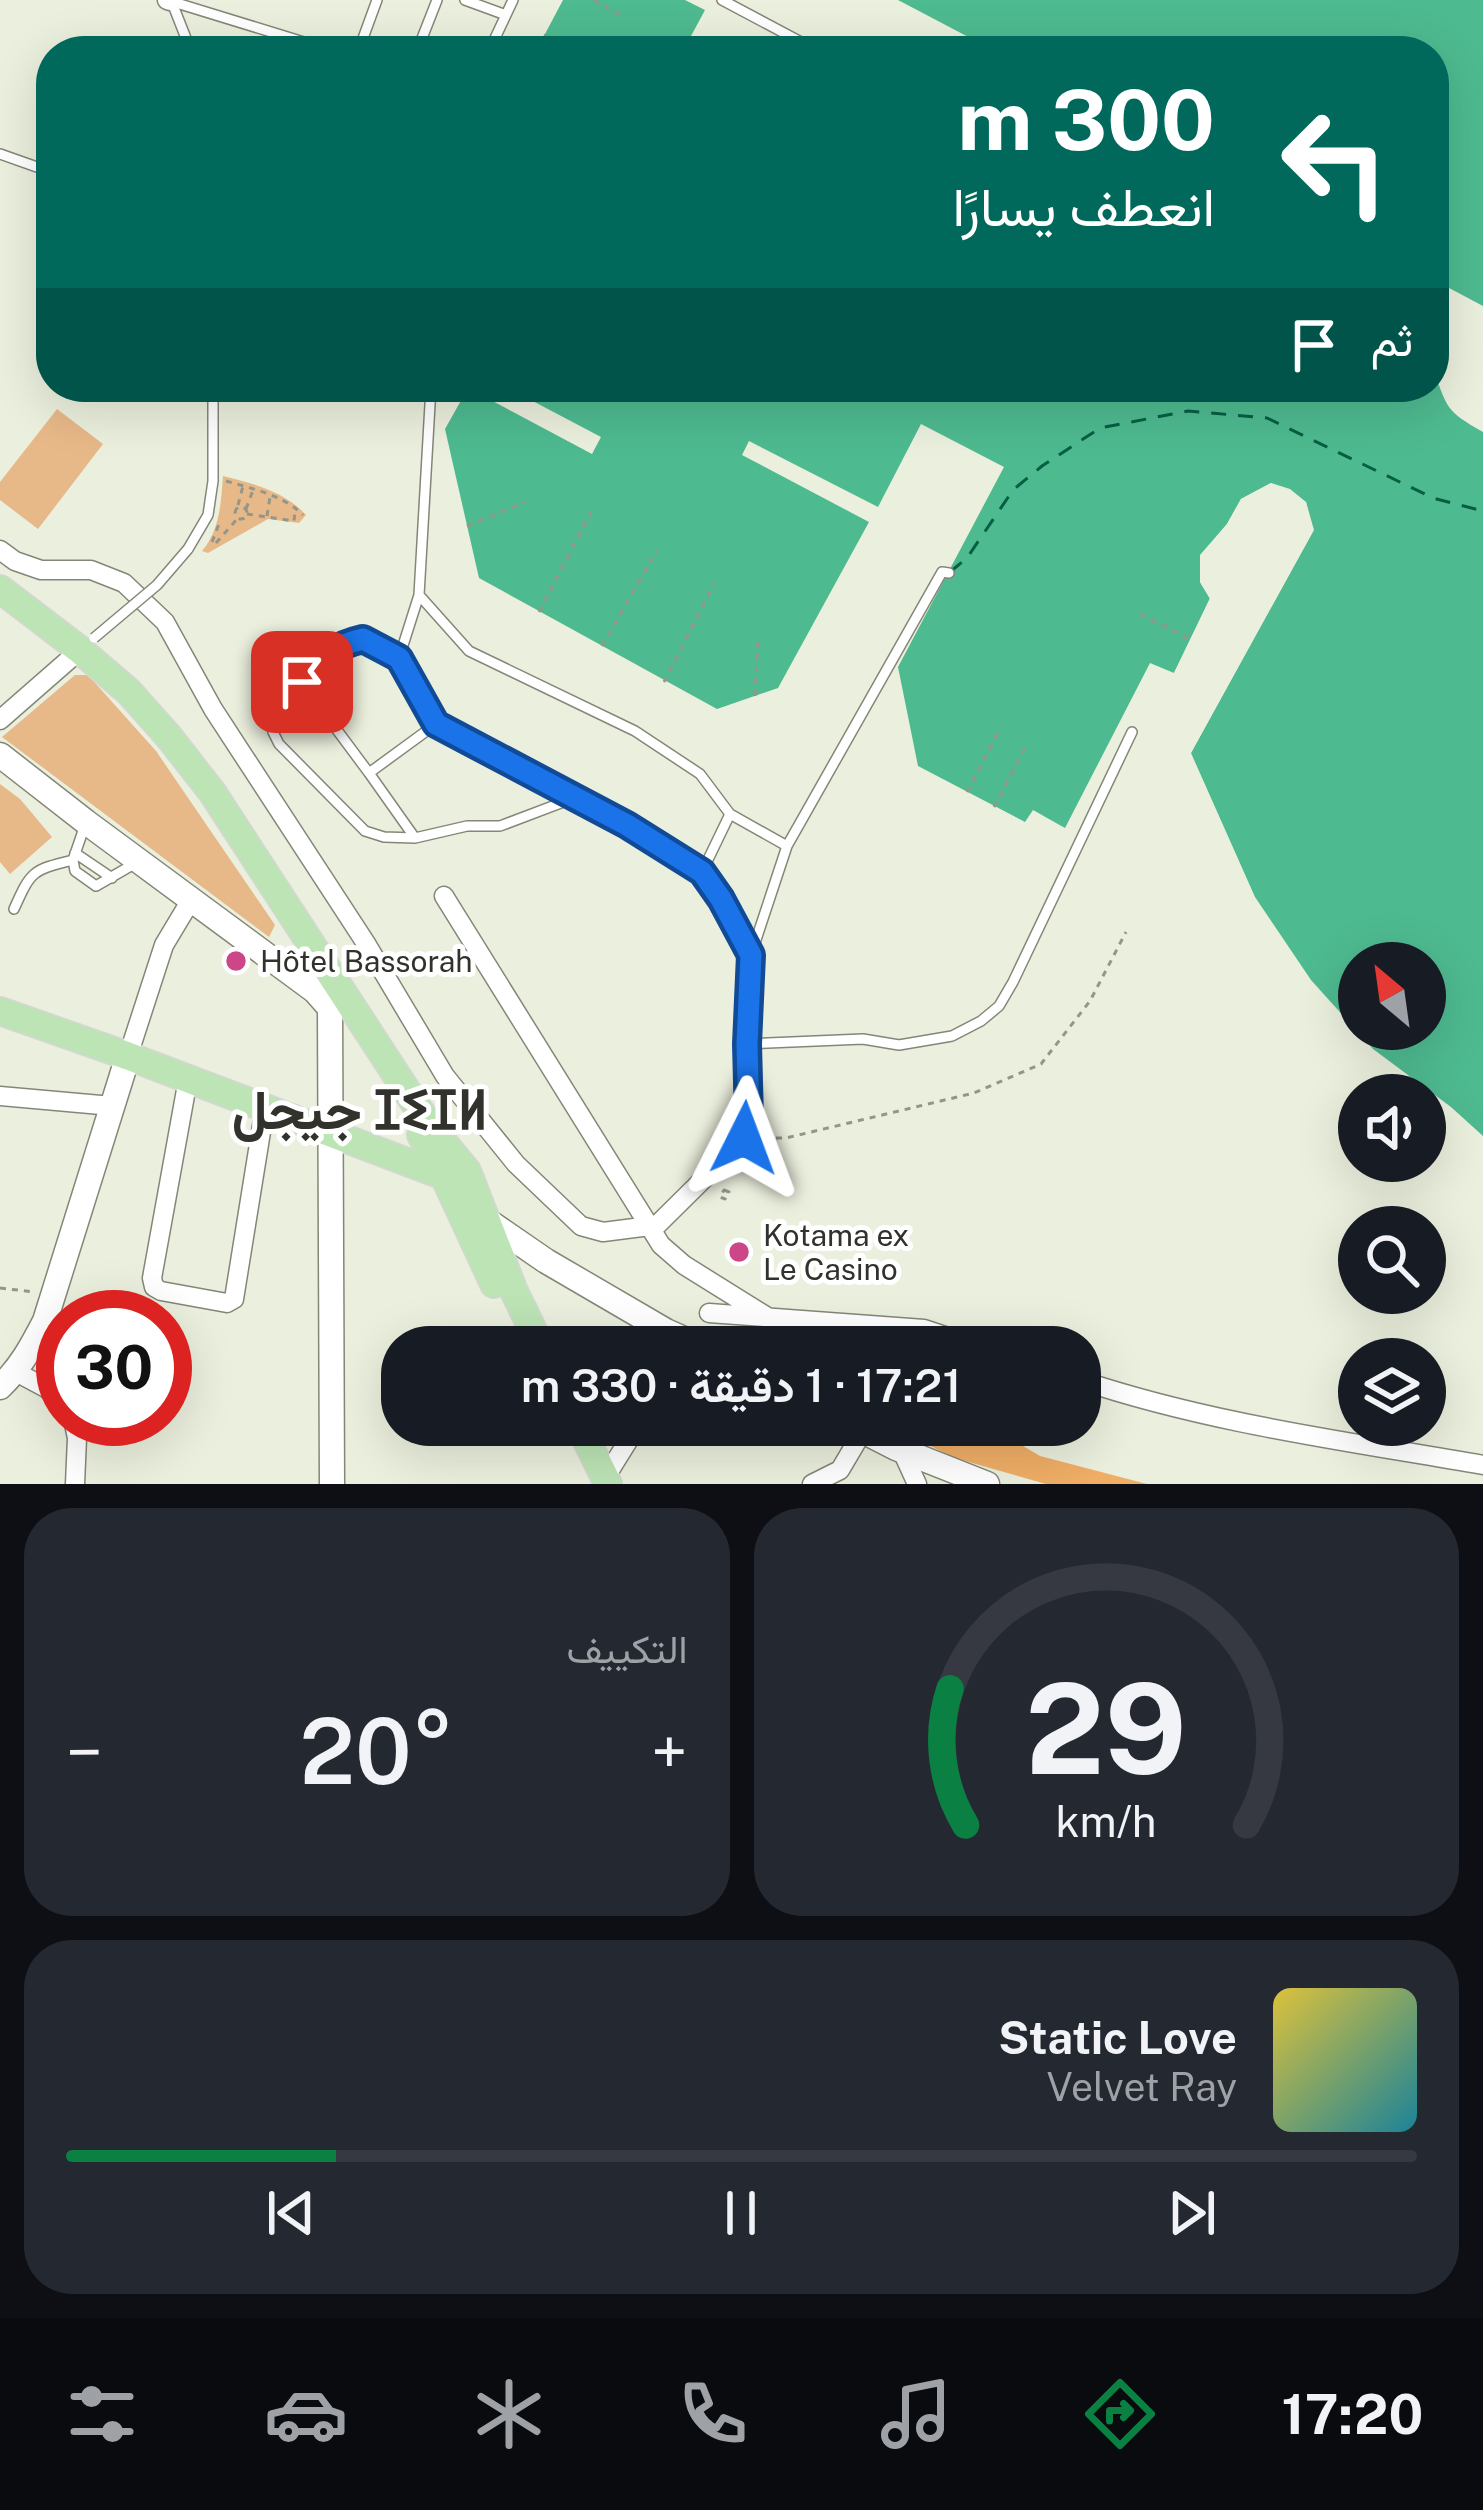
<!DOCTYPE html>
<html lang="ar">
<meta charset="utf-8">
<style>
:root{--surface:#171b24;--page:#242831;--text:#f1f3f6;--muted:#9ea1a6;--line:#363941;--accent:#0b8043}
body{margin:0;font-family:"Public Sans",Vazirmatn,"Noto Sans Tifinagh",sans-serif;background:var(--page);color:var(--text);direction:rtl;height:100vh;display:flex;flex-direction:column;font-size:45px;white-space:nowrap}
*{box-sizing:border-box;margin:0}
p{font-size:39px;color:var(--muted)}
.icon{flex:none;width:66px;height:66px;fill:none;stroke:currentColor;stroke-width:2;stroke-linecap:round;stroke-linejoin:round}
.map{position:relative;height:1484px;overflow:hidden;direction:ltr}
.drawer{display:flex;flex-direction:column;gap:24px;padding:24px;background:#0d0f14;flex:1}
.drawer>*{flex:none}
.banner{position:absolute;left:36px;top:36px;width:1413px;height:366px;border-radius:48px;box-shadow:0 12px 48px #0002;direction:rtl;background:#00695c;color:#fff;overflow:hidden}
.needle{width:78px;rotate:331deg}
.tools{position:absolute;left:1338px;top:942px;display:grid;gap:24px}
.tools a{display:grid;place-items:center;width:108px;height:108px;border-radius:50%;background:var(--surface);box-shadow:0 12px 48px #0002;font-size:60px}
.speed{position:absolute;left:36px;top:1290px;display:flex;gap:24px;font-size:60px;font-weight:700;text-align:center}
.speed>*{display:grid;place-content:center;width:156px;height:156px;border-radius:50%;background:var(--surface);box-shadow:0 12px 48px #0002;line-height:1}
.speed .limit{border:18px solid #d22;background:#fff;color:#111}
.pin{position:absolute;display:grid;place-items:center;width:102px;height:102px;color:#fff;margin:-51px;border-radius:24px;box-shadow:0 6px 18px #0006}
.me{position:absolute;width:132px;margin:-66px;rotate:3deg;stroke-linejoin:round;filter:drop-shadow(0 0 9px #0008)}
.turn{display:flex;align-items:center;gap:42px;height:252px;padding:0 36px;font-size:54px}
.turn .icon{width:156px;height:156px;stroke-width:2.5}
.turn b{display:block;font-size:84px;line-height:102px}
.then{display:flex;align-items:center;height:114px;padding:0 36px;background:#0003;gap:24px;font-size:45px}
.big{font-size:90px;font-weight:600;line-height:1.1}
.drawer .card{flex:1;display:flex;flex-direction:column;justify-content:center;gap:18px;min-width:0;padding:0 42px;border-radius:48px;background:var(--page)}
.drawer .dial{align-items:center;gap:0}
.dial svg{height:312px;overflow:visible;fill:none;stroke:var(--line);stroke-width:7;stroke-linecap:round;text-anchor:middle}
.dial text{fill:var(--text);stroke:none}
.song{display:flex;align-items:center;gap:36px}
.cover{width:144px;height:144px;border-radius:18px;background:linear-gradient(135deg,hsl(50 70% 55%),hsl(190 70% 35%))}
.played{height:12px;border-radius:6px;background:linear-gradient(90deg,var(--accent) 20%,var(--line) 20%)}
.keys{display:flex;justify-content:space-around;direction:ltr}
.heat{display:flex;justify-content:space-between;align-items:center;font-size:66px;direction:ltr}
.drawer .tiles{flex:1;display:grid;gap:24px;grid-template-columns:1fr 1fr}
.card:last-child{grid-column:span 2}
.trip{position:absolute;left:381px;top:1326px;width:720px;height:120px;border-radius:48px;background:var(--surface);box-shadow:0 12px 48px #0002;font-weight:600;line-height:120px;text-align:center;direction:rtl}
.tabs{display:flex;height:192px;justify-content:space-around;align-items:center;background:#090b0e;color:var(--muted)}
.tabs .icon{width:84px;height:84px}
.tabs .selected{color:var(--accent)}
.tabs b{font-size:54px;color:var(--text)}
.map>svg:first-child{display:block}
</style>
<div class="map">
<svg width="1483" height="1484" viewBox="0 0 1483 1484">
<rect width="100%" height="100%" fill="#ebefdd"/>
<path fill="#e7b888" d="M57,409L103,444L38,529L0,500V482Z
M223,476C252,483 286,492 306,515L299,523L268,519L208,553L202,551C220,530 221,502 223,476Z
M75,675H88L156,751L275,925L269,937L2,737Z
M0,784L20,799L52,837L10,874L0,862Z"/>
<path fill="#f0ae66" d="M717,1326L776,1328L849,1347H733L720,1340Z
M888,1425H978L977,1430L1023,1446L1040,1456L1147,1484H1046L955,1458Z"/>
<path fill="#4eba90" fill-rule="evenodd" d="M563,0H685L705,10L683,51H536Z
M898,0H1483V306L1434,280V51H995Z
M1434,372C1448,409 1446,411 1483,432V1136L1451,1107L1373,1049L1311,980L1255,897L1191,753L1313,531L1306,502L1271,483L1241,499L1227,524L1200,555V582L1210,598L1174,673L1150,663L1065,828L1033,810L1025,822L918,766L898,667L1004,467L921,424L878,507L749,441L742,455L869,522L778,688L717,709L479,578L445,429L468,388L592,454L601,437L506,387H1434ZM1359,963H1425V1029H1359Z"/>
<path fill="#ebefdd" d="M1271,483L1290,489L1306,502L1314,530L1187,760L1185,751L1307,530L1301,505L1287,494L1272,490L1245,503L1232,528L1206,558V581L1216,600L1180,675L1174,673L1210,599L1200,582V556L1227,524L1241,499Z"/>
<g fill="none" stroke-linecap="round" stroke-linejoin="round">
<path stroke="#065f44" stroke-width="3" stroke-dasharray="15 12" stroke-linecap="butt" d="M950,572L967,558L1013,490L1042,466L1100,428L1188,411L1267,418L1433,498L1483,511"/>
<defs>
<path id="service" d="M171,0L191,51
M465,0L506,15
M722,0L818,51
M170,1L333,51
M352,51L362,41L377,0
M417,51L437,0
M489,51L513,0
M0,154L51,172
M431,387L419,595L399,658L436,724L627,825L702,872L721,899L751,954
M188,549L208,515L213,481V387
M419,595L469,651L635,731L700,774L730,814L787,846
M399,658L363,639C309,652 298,688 273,732L279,744L365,831L384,837L415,838L467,826H500L574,798
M302,683L369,773
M86,822L73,860L75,871L96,886L134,864
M415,838L369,773L436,724
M75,853L112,878
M702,872L730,814
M14,909C31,871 32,870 73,860
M751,955L787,846L942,572L949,573
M747,1044L863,1039L899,1045L952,1036L981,1021L999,1006L1013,982L1132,732"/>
<path id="minor" d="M167,0L170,1
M0,550L15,561L41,570H91L124,583L165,622L213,709L367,945L445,1076L516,1164L581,1226L603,1232L650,1226
M0,720L80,650
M444,896L661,1245L684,1265L769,1318
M128,1056L164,945L191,900
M188,1079L152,1278L154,1287L161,1291L227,1303L234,1299L265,1107
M0,1096L112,1106
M652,1230L744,1139L749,1120L747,1044L751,955
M709,1313L924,1329L978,1347
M16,1372L46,1388L63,1403
M1080,1380C1212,1424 1346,1441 1483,1465
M73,1419L77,1438L75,1484
M901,1449L917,1484
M605,1478L638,1425
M812,1484L840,1470L863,1431"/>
<path id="secondary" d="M0,755L86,822L315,991L330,1008L332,1484
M482,1217L546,1261L666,1331L702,1347
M0,1387C21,1367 32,1346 45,1321L128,1056
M851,1425L896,1448L987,1484"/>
<path id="primary" d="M0,589L80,650L129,692L169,737L212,792L429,1125L467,1171L513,1289L541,1347
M0,1011L128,1056L444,1176
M421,1135L444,1176L494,1284
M579,1425L608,1484"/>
</defs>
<use href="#service" stroke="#848777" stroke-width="12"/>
<use href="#minor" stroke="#848777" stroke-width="21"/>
<use href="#secondary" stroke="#848777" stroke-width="27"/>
<use href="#primary" stroke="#d6d6d5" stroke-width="30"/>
<path stroke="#939689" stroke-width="3" stroke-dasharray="6 6" stroke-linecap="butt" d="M594,0L625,18
M544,35L573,51
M226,481C253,489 283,495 303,515
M238,505L243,486
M235 513a6 6 0 1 1 12 0a6 6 0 1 1-12 0Z
M246,509L253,490
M247,514L294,521L295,511
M267,516L270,497
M467,526L525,502
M212,542L219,524
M216,543L238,518
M539,612L591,512
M1140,614L1190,639
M602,646L657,550
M664,682L714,584
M755,696L758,640
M967,792L1001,727
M994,807L1027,744
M764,1138H786L974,1093L1041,1064L1090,1001L1126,932
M724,1190L729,1192L725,1199L720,1197Z
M800,1234L805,1237L801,1244L797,1241Z
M0,1288L34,1292"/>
<use href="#service" stroke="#fff" stroke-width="9"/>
<use href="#minor" stroke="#fff" stroke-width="18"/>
<use href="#secondary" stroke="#fff" stroke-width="24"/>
<use href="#primary" stroke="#bce4b5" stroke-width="27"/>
<defs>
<path id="service-bridge" d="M94,638L157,585L188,549"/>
</defs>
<use href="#service-bridge" stroke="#848777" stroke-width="12" stroke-linecap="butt"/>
<use href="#service-bridge" stroke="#fff" stroke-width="9"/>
</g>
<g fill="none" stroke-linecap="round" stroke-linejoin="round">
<defs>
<path id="route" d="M302,682C316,658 336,645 363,639L399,658L436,724L627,825L702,872L721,899L751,955L747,1044L749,1120L744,1138"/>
</defs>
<use href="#route" stroke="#114b97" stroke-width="30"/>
<use href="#route" stroke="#1a73e8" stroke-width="21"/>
</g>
<g fill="#cd4687" stroke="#fff" stroke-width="4.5">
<circle cx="236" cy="961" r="12"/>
<circle cx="739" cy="1252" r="12"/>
</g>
<g text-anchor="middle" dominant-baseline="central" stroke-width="10" stroke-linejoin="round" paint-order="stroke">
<g font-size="30" fill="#31322b" stroke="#fff" text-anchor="start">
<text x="260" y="961">Hôtel Bassorah</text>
<text x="763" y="1235">Kotama ex<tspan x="763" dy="34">Le Casino</tspan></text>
</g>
<g font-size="54" font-weight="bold" fill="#31322b" stroke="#fff">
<text x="360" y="1109">جيجل ⵊⵉⵊⵍ</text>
</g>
</g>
</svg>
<div class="tools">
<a><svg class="needle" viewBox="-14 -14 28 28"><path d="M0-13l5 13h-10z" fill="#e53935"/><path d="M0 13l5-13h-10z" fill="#9ea1a6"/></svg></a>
<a><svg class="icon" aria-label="sound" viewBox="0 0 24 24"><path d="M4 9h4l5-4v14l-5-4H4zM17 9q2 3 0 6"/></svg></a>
<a><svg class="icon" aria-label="search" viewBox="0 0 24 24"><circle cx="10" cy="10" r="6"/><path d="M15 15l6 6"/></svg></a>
<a><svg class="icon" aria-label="layers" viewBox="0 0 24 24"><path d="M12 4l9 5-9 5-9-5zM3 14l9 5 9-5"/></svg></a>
</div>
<div class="speed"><div class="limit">30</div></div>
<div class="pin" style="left:302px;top:682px;background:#d93025"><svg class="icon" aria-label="arrive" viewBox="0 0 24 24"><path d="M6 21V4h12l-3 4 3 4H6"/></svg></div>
<svg class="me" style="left:744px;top:1138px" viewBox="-20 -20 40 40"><path d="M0-17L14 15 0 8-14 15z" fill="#1a73e8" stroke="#fff" stroke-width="4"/></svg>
<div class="trip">17:21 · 1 دقيقة · 330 m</div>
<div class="banner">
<div class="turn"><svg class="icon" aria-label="left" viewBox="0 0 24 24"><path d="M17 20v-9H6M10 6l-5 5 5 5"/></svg><div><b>300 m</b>انعطف يسارًا</div></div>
<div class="then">ثم<svg class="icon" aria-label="arrive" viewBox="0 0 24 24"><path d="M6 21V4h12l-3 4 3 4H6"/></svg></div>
</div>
</div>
<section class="drawer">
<div class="tiles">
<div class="card dial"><svg viewBox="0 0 100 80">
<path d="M14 69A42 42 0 1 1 86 69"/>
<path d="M14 69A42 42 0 0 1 10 34" stroke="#0b8043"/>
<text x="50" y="56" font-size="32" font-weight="700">29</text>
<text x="50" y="72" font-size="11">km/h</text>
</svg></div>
<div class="card"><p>التكييف</p>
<div class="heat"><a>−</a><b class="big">20°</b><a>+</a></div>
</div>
<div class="card">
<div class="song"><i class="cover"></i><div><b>Static Love</b><p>Velvet Ray</p></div></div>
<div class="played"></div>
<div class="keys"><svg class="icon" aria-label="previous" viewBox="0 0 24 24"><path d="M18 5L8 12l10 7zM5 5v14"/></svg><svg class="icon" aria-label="pause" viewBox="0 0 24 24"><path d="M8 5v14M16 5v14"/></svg><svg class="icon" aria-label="next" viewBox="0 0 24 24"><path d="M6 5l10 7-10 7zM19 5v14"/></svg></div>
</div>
</div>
</section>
<nav class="tabs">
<b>17:20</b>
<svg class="icon selected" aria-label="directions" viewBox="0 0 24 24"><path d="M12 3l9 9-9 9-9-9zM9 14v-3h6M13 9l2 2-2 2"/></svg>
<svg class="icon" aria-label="music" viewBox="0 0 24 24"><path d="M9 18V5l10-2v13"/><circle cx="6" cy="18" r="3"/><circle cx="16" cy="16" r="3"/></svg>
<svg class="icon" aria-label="phone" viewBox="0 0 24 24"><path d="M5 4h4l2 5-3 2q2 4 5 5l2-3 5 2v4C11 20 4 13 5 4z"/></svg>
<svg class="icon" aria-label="climate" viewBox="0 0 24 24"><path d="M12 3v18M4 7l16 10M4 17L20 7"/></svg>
<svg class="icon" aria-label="car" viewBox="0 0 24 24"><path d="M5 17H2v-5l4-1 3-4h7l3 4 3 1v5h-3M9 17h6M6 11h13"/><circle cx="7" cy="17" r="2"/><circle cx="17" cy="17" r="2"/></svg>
<svg class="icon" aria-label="filters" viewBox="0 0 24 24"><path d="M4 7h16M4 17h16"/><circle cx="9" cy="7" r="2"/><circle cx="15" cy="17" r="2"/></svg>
</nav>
